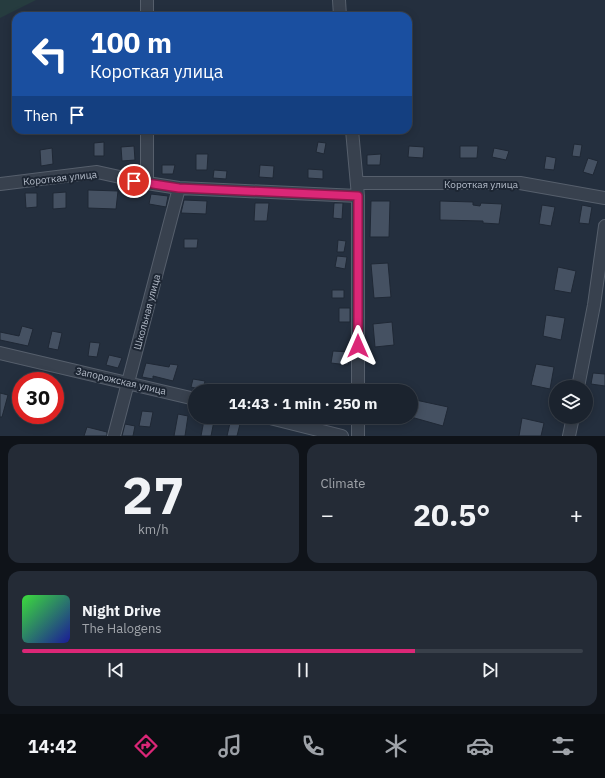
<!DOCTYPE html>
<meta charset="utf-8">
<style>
:root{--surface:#1b232e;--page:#242b36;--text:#f1f3f6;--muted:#a0a4aa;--line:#39404a;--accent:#db2777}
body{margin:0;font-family:"IBM Plex Sans",sans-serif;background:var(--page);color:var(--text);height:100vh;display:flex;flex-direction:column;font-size:15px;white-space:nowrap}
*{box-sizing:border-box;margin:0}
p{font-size:13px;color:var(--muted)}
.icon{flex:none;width:22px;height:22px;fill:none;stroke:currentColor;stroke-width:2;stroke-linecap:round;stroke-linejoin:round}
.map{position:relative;height:436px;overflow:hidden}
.panel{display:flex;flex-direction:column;gap:8px;padding:8px;background:#0f1319;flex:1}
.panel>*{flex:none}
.guide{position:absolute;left:12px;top:12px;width:400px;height:122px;border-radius:12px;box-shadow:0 2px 10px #0003,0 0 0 1px var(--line);background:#1a4fa0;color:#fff;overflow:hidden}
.buttons{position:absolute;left:549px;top:380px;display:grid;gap:8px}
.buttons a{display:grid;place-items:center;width:44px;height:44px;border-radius:50%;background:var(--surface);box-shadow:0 2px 10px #0003,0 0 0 1px var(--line);font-size:20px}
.speed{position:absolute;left:12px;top:372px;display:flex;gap:8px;font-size:20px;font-weight:700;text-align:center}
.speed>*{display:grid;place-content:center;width:52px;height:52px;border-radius:50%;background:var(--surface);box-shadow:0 2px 10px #0003,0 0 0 1px var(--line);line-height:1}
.speed .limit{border:6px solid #d22;background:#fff;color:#111}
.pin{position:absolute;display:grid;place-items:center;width:34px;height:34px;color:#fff;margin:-17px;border:2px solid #fff;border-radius:50%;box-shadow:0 1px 4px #0007}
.me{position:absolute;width:44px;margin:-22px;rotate:0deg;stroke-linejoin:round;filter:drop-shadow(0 0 3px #0008)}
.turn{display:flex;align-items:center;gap:14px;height:84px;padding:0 12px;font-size:18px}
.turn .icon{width:52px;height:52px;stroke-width:2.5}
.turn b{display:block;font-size:28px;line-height:34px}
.then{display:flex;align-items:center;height:38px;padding:0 12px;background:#0003;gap:8px;font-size:15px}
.big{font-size:30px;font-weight:800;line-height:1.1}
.panel .card{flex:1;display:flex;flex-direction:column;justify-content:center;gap:6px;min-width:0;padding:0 14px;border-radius:12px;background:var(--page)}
.panel .dial{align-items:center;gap:0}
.dial b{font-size:52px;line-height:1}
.song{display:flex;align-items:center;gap:12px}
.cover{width:48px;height:48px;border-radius:6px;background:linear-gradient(135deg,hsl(120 70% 55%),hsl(240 70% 35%))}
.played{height:4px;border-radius:2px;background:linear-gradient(90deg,var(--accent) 70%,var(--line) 70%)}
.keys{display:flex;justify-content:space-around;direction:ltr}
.heat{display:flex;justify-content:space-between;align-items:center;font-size:22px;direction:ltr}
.panel .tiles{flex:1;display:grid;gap:8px;grid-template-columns:1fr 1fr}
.card:last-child{grid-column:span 2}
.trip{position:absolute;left:188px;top:384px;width:230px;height:40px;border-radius:20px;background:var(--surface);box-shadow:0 2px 10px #0003,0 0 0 1px var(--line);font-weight:800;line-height:40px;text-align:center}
.menu{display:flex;height:64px;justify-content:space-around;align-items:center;background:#0b0e12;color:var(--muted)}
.menu .icon{width:28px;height:28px}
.menu .on{color:var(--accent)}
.menu b{font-size:18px;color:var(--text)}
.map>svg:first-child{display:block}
</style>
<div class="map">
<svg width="605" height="436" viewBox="0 0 605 436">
<rect width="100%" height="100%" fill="#242f3e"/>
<path fill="#263c3f" d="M0,0H36L0,18Z"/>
<path fill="#455162" stroke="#1f2835" d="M104,142V156H94V143Z
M318,142L326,143L324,154L316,152Z
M574,144L582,145L580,157L572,156Z
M134,146L135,160L122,161L121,147Z
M409,146L424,147L423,158L408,157Z
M460,146H478L477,158H460Z
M52,148L53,164L41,166L40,150Z
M494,148L509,151L506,160L492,157Z
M196,154H208L207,170H196Z
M381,154L380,165H367V155Z
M546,156L556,158L554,170L544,169Z
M588,158L598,161L593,175L583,172Z
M162,165H175L173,174H162Z
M260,165L274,166L273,178L259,177Z
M308,169L323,170V179L308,178Z
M214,170L227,171L226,179L213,178Z
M88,190L118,191L116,209L88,208Z
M66,192V208L53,209V193Z
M25,193H37V207L26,208Z
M151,194L168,196L166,207L149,204Z
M184,200L207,201L206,214L181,213Z
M371,201H390L389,237H370Z
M440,201L473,202V205L480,206L481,203L502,204L499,224L483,223V221L440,220Z
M255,203H269L267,221H254Z
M334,203H343L342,219L333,218Z
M542,205L555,207L551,226L539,224Z
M582,205L592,207L589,224L579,223Z
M184,239H198L197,248H184Z
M338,240L346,241L344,252H337Z
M337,256L347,257L345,269L335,267Z
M388,263L391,297L374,298L371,264Z
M558,267L576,271L571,293L554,290Z
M332,290H344V298H332Z
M339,308H350V322H339Z
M546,315L565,318L561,340L543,336Z
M392,322L394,345L375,347L373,324Z
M22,326L33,329L28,346L0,340V332L19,336Z
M52,331L62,333L58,350L48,348Z
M90,342L100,343L97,357L88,356Z
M333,351L349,352L348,365L331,363Z
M109,355L122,358L118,368L106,365Z
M146,363L169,367L170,364L178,365L173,381L153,376V379L142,377Z
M536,364L554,367L550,389L531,385Z
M593,373L605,374V386L591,384Z
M193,379L205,381L203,390L191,387Z
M0,393L8,395L2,417H0Z
M411,399L448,407L443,426L411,417Z
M142,411L153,412L150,427L139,426Z
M178,414L188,416L185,436H174Z
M522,418L544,423L541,436H519Z
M204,420L214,421L211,436H201Z
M230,423L240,424L237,436H227Z
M125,424L135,426L133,436H122Z
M87,427L107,432V436H84Z"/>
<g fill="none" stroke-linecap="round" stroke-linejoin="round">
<defs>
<path id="street" d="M339,0L340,16
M147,16V0
M352,130L358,196V391
M147,183V130
M357,183H520L605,198
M0,184L97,172L147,183L179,188L358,196
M0,353L195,399
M578,387L594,305L605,226
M266,417L342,436
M358,417V436
M114,436L179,188
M569,436L573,417"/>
</defs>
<use href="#street" stroke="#565f6c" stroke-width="14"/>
<use href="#street" stroke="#38414e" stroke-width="12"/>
</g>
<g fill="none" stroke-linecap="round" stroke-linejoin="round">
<defs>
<path id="route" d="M134,181L179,188L358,196V346"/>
</defs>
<use href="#route" stroke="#8e194d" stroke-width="10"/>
<use href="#route" stroke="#db2777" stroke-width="7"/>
</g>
<g text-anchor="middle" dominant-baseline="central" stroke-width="4" stroke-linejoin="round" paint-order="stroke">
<g font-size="10" fill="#b4bcc9" stroke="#1d2633">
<text transform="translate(60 178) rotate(-6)">Короткая улица</text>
<text x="481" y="184">Короткая улица</text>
<text transform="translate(147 312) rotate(-75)">Школьная улица</text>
<text transform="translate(121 381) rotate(13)">Запорожская улица</text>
</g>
</g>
</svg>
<div class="buttons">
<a><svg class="icon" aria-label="layers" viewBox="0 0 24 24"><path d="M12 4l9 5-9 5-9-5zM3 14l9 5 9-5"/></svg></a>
</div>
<div class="speed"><div class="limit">30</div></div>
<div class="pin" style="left:134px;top:181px;background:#d93025"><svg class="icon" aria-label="arrive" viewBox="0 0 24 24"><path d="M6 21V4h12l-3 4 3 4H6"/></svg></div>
<svg class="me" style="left:358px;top:346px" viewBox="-20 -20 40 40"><path d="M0-17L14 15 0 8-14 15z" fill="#db2777" stroke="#fff" stroke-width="4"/></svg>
<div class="trip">14:43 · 1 min · 250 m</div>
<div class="guide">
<div class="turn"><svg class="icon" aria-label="left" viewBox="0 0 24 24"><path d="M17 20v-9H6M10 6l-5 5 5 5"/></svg><div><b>100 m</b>Короткая улица</div></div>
<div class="then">Then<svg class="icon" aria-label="arrive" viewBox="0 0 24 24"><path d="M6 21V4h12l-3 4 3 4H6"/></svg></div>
</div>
</div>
<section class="panel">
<div class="tiles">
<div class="card dial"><b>27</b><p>km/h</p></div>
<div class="card"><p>Climate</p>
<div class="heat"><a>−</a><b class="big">20.5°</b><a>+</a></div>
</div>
<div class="card">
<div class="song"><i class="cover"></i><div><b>Night Drive</b><p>The Halogens</p></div></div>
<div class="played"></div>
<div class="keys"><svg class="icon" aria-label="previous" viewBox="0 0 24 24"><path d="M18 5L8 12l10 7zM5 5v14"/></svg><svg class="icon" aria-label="pause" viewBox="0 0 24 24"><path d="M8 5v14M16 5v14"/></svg><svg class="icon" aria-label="next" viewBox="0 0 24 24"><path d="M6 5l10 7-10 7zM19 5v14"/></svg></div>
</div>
</div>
</section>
<nav class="menu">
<b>14:42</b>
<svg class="icon on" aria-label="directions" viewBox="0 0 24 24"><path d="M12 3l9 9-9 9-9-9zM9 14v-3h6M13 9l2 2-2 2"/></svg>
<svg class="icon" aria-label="music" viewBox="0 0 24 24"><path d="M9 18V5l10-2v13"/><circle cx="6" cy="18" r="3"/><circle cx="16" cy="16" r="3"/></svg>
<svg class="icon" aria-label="phone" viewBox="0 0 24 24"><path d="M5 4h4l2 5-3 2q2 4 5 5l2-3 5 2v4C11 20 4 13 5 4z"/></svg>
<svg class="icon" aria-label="climate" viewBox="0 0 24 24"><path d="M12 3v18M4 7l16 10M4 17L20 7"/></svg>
<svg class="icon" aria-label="car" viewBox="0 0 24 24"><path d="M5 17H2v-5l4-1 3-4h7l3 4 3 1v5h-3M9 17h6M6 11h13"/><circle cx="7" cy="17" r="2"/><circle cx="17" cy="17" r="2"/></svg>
<svg class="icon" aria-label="filters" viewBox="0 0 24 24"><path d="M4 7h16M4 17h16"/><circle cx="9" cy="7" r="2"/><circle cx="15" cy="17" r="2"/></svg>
</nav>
